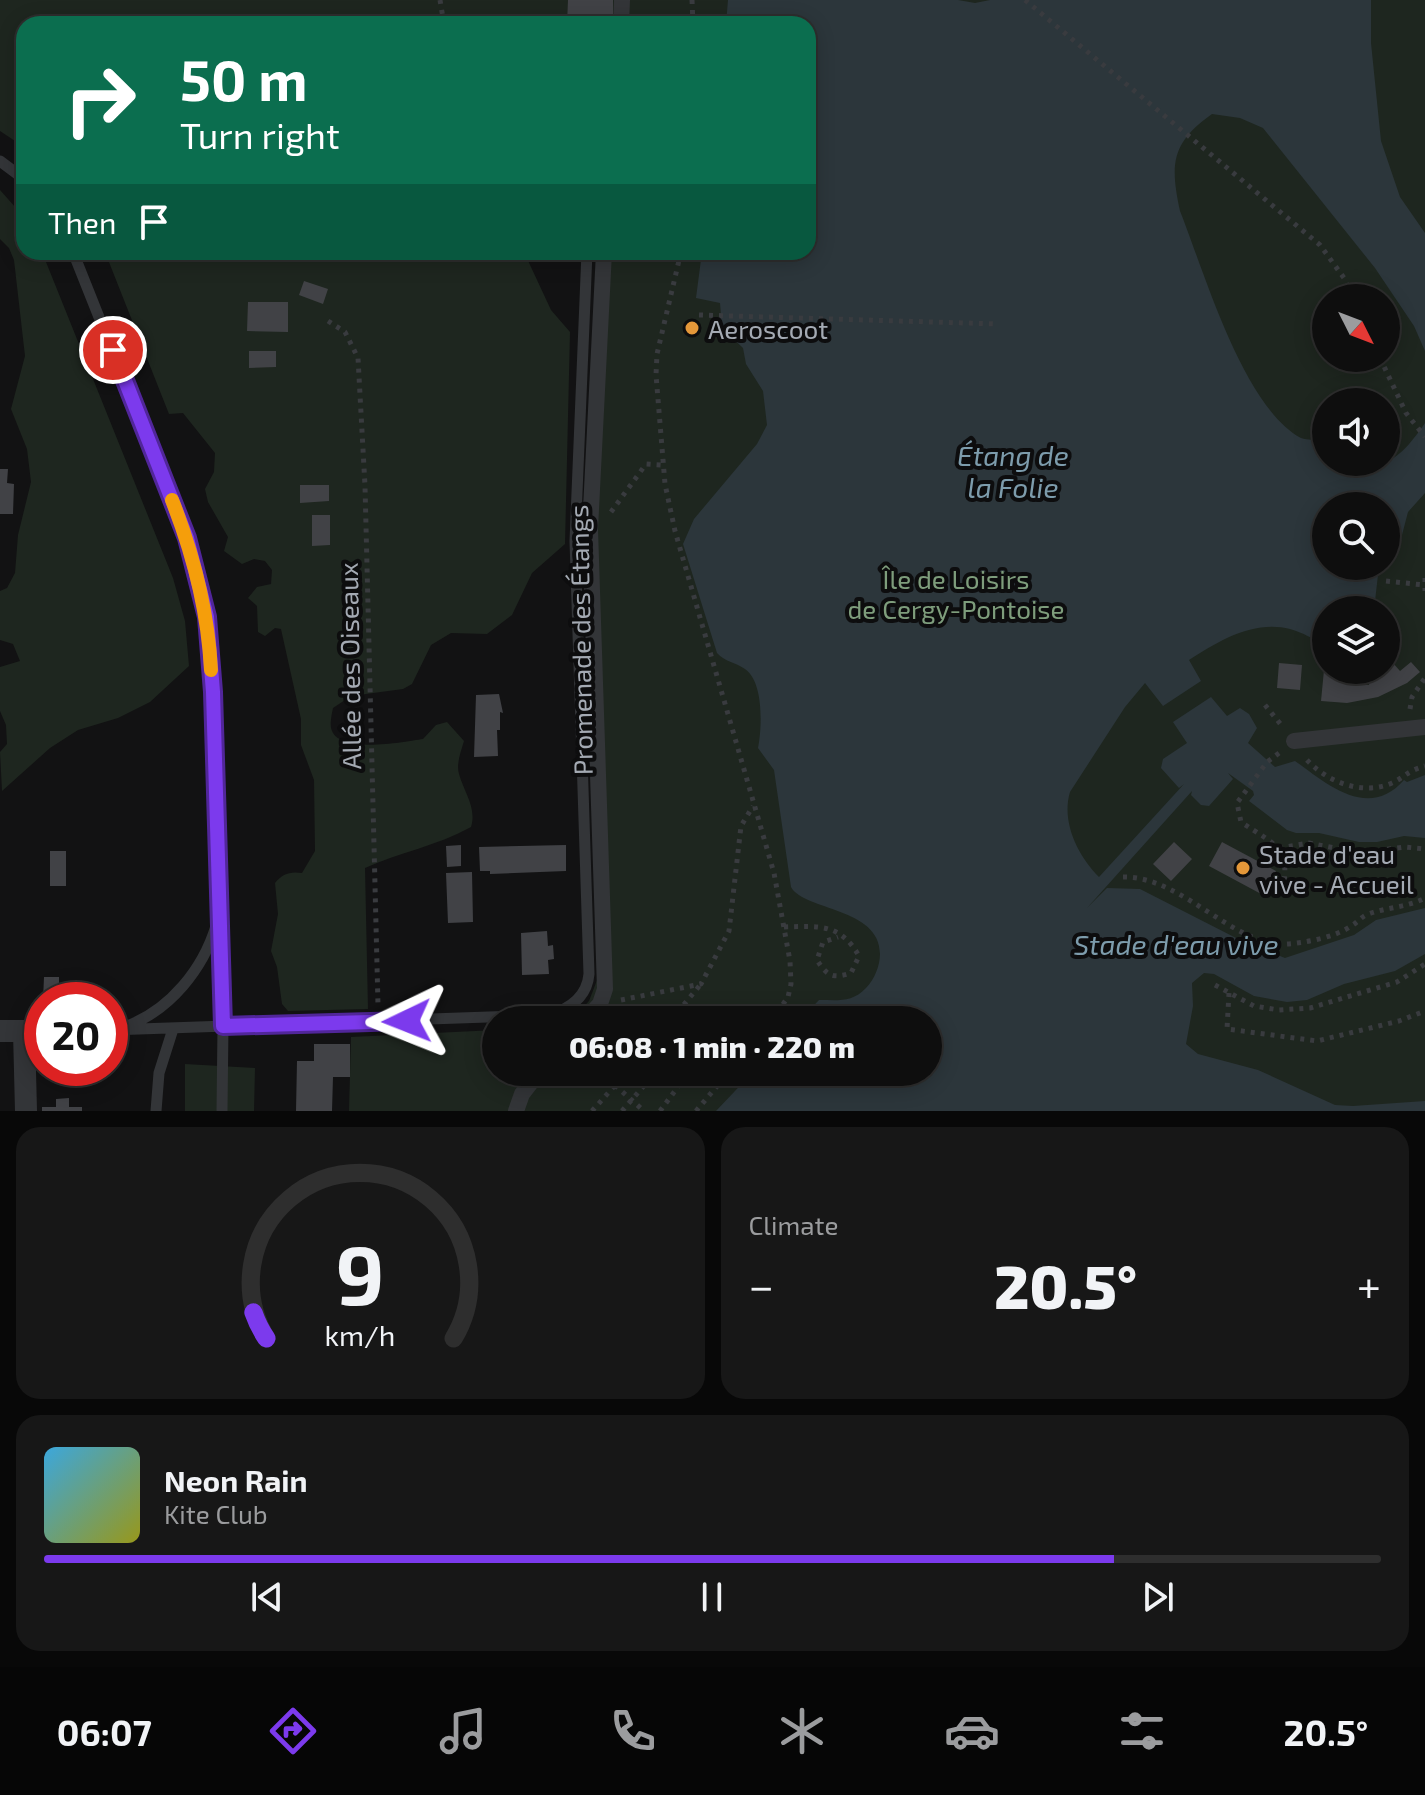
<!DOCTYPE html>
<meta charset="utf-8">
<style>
:root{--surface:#0e0e0e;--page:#171717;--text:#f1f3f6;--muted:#9b9c9e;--line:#2e2e2e;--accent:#7c3aed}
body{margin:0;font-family:"Exo 2",sans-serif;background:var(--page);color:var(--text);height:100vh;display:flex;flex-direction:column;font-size:30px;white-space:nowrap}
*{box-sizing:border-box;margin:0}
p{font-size:26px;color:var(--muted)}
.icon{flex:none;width:44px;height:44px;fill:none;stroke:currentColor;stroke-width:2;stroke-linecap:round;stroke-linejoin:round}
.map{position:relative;height:1111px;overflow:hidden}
.panel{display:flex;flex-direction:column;gap:16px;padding:16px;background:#080808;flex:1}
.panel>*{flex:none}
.hud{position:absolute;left:16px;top:16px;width:800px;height:244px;border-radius:24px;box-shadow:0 4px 20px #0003,0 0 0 2px var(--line);background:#0b6e4f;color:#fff;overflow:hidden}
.needle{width:52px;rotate:132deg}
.fabs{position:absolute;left:1312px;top:284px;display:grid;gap:16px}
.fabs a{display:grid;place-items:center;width:88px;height:88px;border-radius:50%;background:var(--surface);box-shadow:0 4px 20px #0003,0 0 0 2px var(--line);font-size:40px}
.speed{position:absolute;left:24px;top:982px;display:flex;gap:16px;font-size:40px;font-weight:700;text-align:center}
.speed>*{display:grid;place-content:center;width:104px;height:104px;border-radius:50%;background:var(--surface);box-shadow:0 4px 20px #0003,0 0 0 2px var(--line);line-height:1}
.speed .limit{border:12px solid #d22;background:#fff;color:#111}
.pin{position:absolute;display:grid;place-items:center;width:68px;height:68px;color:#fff;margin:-34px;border:4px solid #fff;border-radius:50%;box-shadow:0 2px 8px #0007}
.me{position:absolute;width:88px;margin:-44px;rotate:268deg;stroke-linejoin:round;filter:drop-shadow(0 0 6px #0008)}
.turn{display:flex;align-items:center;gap:28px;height:168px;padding:0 32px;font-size:36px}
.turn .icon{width:104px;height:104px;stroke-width:2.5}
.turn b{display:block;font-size:56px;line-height:68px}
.then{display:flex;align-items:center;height:76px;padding:0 32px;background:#0003;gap:16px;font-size:30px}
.big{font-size:60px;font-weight:800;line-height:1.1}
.panel .tile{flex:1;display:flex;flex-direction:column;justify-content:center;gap:12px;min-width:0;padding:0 28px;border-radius:24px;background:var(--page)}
.panel .dial{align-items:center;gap:0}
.dial svg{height:208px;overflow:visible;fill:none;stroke:var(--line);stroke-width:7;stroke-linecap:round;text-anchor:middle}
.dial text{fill:var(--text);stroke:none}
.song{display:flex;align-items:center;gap:24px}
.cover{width:96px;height:96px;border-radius:12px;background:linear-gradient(135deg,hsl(200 70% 55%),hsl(60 70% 35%))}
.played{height:8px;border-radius:4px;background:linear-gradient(90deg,var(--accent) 80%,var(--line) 80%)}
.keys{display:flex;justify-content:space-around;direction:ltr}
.heat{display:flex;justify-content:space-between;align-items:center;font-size:44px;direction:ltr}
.panel .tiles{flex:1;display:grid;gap:16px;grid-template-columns:1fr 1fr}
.tile:last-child{grid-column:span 2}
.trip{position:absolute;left:482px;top:1006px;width:460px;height:80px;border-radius:40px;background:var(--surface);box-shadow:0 4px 20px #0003,0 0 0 2px var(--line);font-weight:800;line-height:80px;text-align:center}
.dock{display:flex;height:128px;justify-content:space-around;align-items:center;background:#060606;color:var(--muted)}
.dock .icon{width:56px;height:56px}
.dock .active{color:var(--accent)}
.dock b{font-size:36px;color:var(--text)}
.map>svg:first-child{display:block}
</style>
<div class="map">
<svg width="1425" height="1111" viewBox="0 0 1425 1111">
<rect width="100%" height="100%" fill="#121213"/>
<path fill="#1e261f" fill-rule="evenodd" d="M0,0H1425V1111H349L351,1037L496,1030V1072H928V1020H571L589,1001L599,975L583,537L599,252H808V24H24V147L0,131ZM1326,298H1386V358H1326ZM1326,402H1386V462H1326ZM1326,506H1386V566H1326ZM1326,610H1386V670H1326Z
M0,190L24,217V252H42L173,578L185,621L189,666L150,702L118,718L78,730L50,748L2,791L0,752L7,744L6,725L0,711V667L20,661L13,644L0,640V591L7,588L15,573L18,535L31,482L27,449L11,409L25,356L14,260L9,248L0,239Z
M105,252H524L551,310L570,332L565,544L532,573L512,615L487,634L451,633L431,645L412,684L403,689L351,696L333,708C332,713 330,722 331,728C337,755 403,742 423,739L436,725L447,722L464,741C461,751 456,764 459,774C464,792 477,808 471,827C437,846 400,852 365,868L368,1009L288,1011L282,1004L277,967L271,951L278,914L275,883C282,874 290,871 302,873L315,851L314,780L301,745V719L281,629L275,628L265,636L258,632L257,606L248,598L257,587L271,584L272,570L265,561L254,559L242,564L224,551L228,537L208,502L205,489L214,472L215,453L183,413L169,414Z
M185,1064L255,1068L254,1111H185Z"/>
<path fill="#2c363b" d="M728,0H958L975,3L990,0H1371V43L1381,141L1400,197L1425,233V351L1414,326L1375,268L1263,128L1240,118L1212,114C1171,143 1170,164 1180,211C1204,271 1243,407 1301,438C1309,441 1318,439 1326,439V462C1383,462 1389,475 1425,423V493L1408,512L1396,558H1386V506H1326V566H1379L1374,610H1326V641C1313,641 1303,632 1290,629C1253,620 1219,641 1189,660L1201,681L1163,706L1145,683L1125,707L1070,792C1061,822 1078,856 1099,877L1184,784L1179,788L1161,768L1163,759L1187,743L1173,722L1211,697L1227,716L1240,708L1249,714L1257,728L1248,743L1275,767L1295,761C1326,783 1368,821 1404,780L1407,782L1425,775V838L1404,836L1377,842H1359L1319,833H1296L1287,830L1249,801L1254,795L1253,791L1228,773L1233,779L1209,806L1201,805L1191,795L1192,791L1087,908L1107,888L1140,889L1238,939L1285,958L1354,935L1376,920L1425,908V954L1395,971L1344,984L1307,1000L1287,1002L1254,996L1214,974L1204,973L1192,983L1193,1006L1186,1044L1198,1054L1258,1070L1335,1105L1353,1106L1425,1101V1111H716L753,1072H928V1020H800L819,1000C837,1000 852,1003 866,988C874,980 880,966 880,954C880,907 804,911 791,887L774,770L758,748C762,728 764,682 745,669C735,662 725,662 717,653L683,544L694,519L757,444L767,425L763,391L746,364L743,348L715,321L721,315L720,303L696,298L702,252H808V24H726Z"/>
<path fill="#414246" d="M568,0H613V20H610V24H567Z
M304,281L328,289L323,304L299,295Z
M248,302H288V332L247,331Z
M249,351H276V367L249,368Z
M0,469H8L7,483L14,484L13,514H0Z
M300,485H329V501L300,503Z
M312,515H330V545L312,546Z
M1386,655L1400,671L1411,662L1420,672L1407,683L1378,697L1347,703L1321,701L1324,670H1345V675L1357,672L1356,685H1369L1370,678L1376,670H1386Z
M1279,663L1302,665L1300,690L1277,688Z
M499,694L503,713L500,712V730H497L498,756L474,757L476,695Z
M1174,842L1192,859L1171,881L1153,864Z
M1222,842L1276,871L1263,895L1209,866Z
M461,845V866L447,867L446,846Z
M566,845V871L490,874V871H480L479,847Z
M50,851H66V886H50Z
M472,872L473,922L448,923L446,873Z
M547,931L548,946L553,945L554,959L548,960L549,974L522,975L521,933Z
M44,977H59V1000H43Z
M314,1044H350V1077H333L332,1111H296L297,1061H314Z
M69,1098V1107H82V1111H42V1107H56V1099Z"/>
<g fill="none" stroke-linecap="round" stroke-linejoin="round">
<path stroke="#393b3f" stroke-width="5" stroke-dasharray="4 6" stroke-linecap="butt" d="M440,0L444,24
M692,0L693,24
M1025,0L1320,245L1344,278L1353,298
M681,252L657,354L656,375L665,484L675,531L774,873L790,961L791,984L788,997L772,1020
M699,315L998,324
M328,321L345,332L358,358L365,486L378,1005
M1380,358L1406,413L1425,437
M611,512L646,464L662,465
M1425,578V591
M1386,581L1424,585
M1265,705L1282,726
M1410,709L1412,697L1425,678
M1279,753L1267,762L1237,803L1241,822C1275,845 1292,847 1282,893
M1307,760C1327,782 1363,796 1392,783C1405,777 1407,771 1425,766
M1279,848L1309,843L1360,853L1405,847L1425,849
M1123,877C1182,876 1234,947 1286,944C1305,943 1336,937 1351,926C1357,923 1360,918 1366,915C1385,907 1406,908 1425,898
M784,927C819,926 840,923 859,956L851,973C833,979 827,976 817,960L823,942L838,937
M1215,985L1254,1006L1279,1010L1310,1008L1397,982L1425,964
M1229,993L1227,1029L1317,1041L1399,1021L1425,1011
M621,1000L701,984L729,931L741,826L753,806
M671,1020L701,984
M600,1072L644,1111
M592,1111L627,1072
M622,1111L656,1072
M660,1111L689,1072
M696,1111L729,1072"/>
<path stroke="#333538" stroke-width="11" d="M0,161L24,179
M73,252L187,538L207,617L213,692L223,1026L222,1111
M127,1026C170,1010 203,969 216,926
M110,1030L549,1015C569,1009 587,997 589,974L575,541L587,252
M156,1111L159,1073L173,1029"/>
<path stroke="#333538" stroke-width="16" d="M621,24L622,0
M1294,741L1425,727
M585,1020L600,1004L605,989L590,529L604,252
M516,1111L522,1094L539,1072"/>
<path stroke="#333538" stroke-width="22" d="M0,1031H24L26,1111"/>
</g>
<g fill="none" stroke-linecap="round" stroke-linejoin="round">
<defs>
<path id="route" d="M113,350L187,538L207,617L213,692L223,1026L407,1021"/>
</defs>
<use href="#route" stroke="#51269a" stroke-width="20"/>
<use href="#route" stroke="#7c3aed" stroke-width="14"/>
<path stroke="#f59e0b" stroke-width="14" d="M172,500C194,556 208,611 211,670"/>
</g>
<g fill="#e49739" stroke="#0d0d0e" stroke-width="3">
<circle cx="692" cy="328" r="8"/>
<circle cx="1243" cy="868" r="8"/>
</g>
<g text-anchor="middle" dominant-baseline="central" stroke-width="8" stroke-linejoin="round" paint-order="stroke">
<g font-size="26" fill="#a4aab3" stroke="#0d0d0e" text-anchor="start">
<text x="708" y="328">Aeroscoot</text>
<text x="1259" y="853">Stade d'eau<tspan x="1259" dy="30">vive - Accueil</tspan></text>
</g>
<g font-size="26" fill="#7e9d7c" stroke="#0d0d0e">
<text x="956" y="578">Île de Loisirs<tspan x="956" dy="30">de Cergy-Pontoise</tspan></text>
</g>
<g font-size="26" fill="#a4aab3" stroke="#0d0d0e">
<text transform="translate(580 640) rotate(-91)">Promenade des Étangs</text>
<text transform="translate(349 666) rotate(-91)">Allée des Oiseaux</text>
</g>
<g font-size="28" font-style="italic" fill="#7d9cac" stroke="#0d0d0e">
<text x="1013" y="455">Étang de<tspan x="1013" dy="32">la Folie</tspan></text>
<text x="1176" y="944">Stade d'eau vive</text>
</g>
</g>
</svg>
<div class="fabs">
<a><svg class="needle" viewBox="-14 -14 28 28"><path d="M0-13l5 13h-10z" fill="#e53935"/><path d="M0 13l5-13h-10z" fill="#9b9c9e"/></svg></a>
<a><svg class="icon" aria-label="sound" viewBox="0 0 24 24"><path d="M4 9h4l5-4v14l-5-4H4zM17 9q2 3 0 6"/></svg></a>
<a><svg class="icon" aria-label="search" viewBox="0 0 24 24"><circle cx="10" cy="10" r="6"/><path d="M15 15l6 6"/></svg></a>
<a><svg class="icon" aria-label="layers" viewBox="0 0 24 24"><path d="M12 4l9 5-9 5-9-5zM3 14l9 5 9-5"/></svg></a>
</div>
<div class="speed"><div class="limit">20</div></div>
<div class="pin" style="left:113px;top:350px;background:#d93025"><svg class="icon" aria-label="arrive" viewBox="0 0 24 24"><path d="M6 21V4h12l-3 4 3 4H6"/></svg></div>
<svg class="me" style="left:407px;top:1021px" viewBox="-20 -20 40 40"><path d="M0-17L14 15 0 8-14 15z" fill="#7c3aed" stroke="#fff" stroke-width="4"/></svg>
<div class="trip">06:08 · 1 min · 220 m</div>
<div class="hud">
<div class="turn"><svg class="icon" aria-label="right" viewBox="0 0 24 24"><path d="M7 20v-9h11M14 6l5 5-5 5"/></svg><div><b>50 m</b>Turn right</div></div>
<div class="then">Then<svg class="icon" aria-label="arrive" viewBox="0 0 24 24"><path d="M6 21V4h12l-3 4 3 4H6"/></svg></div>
</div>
</div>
<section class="panel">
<div class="tiles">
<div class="tile dial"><svg viewBox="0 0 100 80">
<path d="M14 69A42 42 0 1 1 86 69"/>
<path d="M14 69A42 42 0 0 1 9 59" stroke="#7c3aed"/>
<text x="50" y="56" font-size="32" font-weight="700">9</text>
<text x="50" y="72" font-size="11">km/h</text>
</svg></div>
<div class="tile"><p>Climate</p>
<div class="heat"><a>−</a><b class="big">20.5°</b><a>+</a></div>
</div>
<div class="tile">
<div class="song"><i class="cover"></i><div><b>Neon Rain</b><p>Kite Club</p></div></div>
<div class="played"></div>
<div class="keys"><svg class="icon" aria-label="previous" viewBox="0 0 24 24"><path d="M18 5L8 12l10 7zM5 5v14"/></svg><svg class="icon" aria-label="pause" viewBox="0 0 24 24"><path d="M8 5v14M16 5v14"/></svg><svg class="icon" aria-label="next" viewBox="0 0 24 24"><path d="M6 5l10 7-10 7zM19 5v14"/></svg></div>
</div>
</div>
</section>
<nav class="dock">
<b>06:07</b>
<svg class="icon active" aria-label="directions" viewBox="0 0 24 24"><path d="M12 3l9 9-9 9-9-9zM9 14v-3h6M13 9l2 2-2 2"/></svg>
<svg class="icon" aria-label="music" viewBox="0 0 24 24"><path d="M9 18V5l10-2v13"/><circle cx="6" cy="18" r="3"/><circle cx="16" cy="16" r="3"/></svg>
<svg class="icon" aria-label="phone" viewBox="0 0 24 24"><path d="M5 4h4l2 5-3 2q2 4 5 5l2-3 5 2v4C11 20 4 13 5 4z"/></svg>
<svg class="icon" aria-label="climate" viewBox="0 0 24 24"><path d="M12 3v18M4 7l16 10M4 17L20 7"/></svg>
<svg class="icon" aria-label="car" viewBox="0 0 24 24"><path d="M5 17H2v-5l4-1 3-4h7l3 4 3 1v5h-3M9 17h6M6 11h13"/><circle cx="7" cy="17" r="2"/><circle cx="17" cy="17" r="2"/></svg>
<svg class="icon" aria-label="filters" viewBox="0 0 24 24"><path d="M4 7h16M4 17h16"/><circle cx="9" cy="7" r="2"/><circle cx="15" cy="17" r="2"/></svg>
<b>20.5°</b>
</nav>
